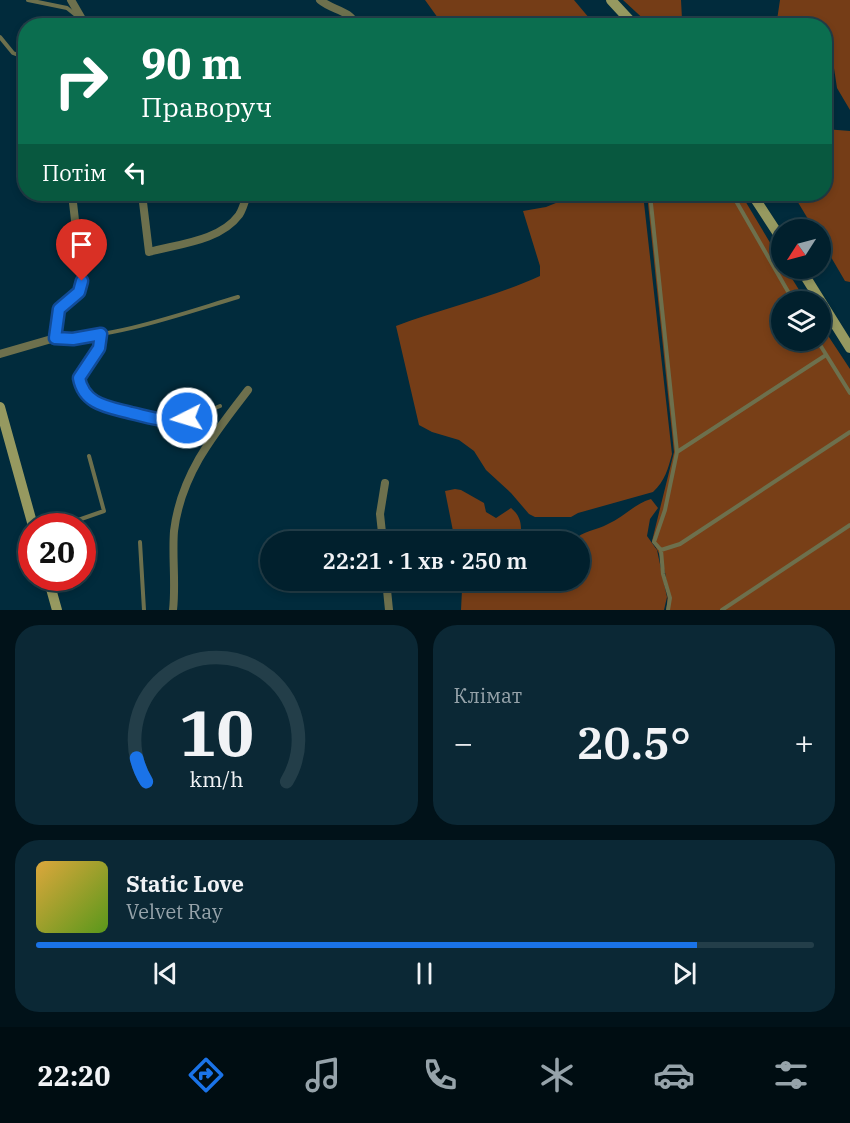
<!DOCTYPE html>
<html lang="uk">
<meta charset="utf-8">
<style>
:root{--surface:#01202d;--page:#0b2835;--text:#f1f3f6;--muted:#96a3aa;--line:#233e49;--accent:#1a73e8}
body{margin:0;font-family:"IBM Plex Serif",serif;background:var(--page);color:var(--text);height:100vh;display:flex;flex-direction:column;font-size:22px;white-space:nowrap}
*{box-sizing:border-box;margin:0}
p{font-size:20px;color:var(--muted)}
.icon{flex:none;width:33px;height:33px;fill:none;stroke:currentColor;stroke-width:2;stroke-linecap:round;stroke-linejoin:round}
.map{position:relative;height:610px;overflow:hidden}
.details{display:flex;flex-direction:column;gap:15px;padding:15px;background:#011219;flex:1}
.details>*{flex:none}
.guide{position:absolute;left:18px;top:18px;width:814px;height:183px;border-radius:24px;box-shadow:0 3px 9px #0003,0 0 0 2px var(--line);background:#0b6e4f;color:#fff;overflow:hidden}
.needle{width:39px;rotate:234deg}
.fabs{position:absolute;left:771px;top:219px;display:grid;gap:12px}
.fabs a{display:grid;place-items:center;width:60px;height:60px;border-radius:50%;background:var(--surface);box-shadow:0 3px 9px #0003,0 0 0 2px var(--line);font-size:30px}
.speed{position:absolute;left:18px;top:513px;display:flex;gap:12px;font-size:30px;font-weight:700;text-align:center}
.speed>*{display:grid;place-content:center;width:78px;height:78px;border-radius:50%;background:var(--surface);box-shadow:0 3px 9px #0003,0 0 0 2px var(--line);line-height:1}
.speed .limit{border:9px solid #d22;background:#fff;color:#111}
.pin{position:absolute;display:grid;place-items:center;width:51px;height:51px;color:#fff;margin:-62px -26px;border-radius:50% 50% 50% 0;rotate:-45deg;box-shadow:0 0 6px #0007}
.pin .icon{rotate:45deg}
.me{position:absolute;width:66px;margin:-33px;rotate:265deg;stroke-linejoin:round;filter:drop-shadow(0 0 4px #0008)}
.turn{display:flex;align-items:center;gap:21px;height:126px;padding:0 24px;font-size:27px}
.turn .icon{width:78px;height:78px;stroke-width:2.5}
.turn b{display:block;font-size:42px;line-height:51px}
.then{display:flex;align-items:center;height:57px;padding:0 24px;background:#0003;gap:12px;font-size:22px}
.big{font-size:45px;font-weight:600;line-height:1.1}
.details .widget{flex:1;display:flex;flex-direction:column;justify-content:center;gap:9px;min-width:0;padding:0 21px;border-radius:24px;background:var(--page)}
.details .dial{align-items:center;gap:0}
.dial svg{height:156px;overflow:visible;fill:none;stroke:var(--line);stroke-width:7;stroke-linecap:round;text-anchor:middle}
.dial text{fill:var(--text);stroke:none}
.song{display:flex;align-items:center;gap:18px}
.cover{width:72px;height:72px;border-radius:9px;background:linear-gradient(135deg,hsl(40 70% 55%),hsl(90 70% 35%))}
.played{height:6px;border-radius:3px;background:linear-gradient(90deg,var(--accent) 85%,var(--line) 85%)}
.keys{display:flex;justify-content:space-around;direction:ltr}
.heat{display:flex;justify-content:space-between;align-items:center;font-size:33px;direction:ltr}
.details .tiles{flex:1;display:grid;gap:15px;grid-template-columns:1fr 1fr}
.widget:last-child{grid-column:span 2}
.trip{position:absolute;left:260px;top:531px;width:330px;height:60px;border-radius:30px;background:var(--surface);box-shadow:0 3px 9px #0003,0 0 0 2px var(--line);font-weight:600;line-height:60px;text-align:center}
.tabs{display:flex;height:96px;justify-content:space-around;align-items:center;background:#000d12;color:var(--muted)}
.tabs .icon{width:42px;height:42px}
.tabs .current{color:var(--accent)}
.tabs b{font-size:27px;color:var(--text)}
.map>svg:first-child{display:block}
</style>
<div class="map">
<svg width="850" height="610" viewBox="0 0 850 610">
<rect width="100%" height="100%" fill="#012b3c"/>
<path fill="#783f17" d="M647,194H741L781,261L782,268L786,269L806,301L782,302V340H820L821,325L850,369V610H666C671,589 664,558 652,541L674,452Z"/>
<path fill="#753d17" d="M425,0H574L595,25H443Z
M623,0H681L682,19L675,25H650Z
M780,0H850V110L837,88L832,55L825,53V26L782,25L777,20Z
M825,129L850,131V282L845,281L821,240L820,230L814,229L793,194H825Z
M578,194H643L672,454C668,469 665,481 653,492L578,513L571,517H535L529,514L511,493L486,470L474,451L459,440L432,432L419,425L396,326C444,308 494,297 540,276V266L523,211L546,207Z
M455,489L461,490L484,503L486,512L496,518L511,508C522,517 522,527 520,540L455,541L445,491Z
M651,499L658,508L650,519L647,536L657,550L667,597L664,610H461L462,590L469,581L579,580V542L573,541C583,530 596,531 608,524C624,517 634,504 651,499Z"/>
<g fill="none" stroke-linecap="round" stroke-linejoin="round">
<path stroke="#6d704d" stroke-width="4" d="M28,0L67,8L77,16
M0,37L13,53L26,58
M650,194L677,452L665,510L654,542L661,550L663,574L670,598L668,610
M732,194L794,302
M101,334L99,348L79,378C83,403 108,407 129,412C145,416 158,423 175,420C191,418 205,413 220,406
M55,338C112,339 184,313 238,297
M817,340L850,393
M677,452L826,355
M61,526L104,511L89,456
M140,542L144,610
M661,550L680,544L850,432
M722,610L850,525"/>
<path stroke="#6d704d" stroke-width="8" d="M71,0L86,26
M320,0C333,11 349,9 357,26
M142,194L149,252C178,244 220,241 239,215C243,209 245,201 247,194
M0,354L55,338L59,309L79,292L82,281L72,194
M383,542L380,514L385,483
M386,580L389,610
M173,610C176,584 172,557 174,531C181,474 214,434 248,390"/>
<path stroke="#969960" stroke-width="10" d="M611,0L635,26
M752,194L782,240
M800,268L850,348
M0,407L33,526
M48,578L57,610"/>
</g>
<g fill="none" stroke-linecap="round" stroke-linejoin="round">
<defs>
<path id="route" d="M82,281L79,292L59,309L55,338L73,339L101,334L99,348L79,378C84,405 109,407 131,413C153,418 164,423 187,418"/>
</defs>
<use href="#route" stroke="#114b97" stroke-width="15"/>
<use href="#route" stroke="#1a73e8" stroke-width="10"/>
</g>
</svg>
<div class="fabs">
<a><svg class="needle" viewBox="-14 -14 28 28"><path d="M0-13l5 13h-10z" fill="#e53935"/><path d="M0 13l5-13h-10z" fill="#96a3aa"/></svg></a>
<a><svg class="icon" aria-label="layers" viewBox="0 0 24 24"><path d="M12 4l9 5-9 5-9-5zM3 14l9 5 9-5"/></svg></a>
</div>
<div class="speed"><div class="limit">20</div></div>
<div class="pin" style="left:82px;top:281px;background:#d93025"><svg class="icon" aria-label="arrive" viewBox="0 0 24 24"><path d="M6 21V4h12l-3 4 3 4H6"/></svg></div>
<svg class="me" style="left:187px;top:418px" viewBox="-20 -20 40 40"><circle r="17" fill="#1a73e8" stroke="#fff" stroke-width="3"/><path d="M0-11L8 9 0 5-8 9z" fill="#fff"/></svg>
<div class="trip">22:21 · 1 хв · 250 m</div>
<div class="guide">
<div class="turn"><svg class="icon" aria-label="right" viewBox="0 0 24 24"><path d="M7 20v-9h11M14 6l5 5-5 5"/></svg><div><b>90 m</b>Праворуч</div></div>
<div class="then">Потім<svg class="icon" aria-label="left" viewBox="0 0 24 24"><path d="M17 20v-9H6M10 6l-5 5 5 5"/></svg></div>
</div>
</div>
<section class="details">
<div class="tiles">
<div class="widget dial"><svg viewBox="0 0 100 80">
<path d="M14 69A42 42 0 1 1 86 69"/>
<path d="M14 69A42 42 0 0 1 9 57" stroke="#1a73e8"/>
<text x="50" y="56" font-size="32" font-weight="700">10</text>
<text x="50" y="72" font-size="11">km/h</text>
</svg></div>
<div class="widget"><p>Клімат</p>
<div class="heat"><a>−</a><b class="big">20.5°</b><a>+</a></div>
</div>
<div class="widget">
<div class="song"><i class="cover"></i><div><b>Static Love</b><p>Velvet Ray</p></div></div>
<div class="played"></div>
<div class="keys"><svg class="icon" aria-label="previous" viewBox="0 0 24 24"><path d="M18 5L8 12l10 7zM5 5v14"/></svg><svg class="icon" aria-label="pause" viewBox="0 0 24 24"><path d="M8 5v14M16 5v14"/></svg><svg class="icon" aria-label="next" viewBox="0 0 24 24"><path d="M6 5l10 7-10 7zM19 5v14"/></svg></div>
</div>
</div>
</section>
<nav class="tabs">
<b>22:20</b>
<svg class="icon current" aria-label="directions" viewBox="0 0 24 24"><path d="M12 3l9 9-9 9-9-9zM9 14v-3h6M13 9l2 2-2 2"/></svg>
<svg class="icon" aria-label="music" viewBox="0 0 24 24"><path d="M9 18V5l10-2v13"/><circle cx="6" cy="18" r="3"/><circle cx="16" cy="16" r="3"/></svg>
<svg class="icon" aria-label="phone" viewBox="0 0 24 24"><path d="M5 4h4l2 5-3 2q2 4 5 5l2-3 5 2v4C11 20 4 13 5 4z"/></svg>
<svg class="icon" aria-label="climate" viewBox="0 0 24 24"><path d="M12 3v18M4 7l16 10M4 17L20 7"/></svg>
<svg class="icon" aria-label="car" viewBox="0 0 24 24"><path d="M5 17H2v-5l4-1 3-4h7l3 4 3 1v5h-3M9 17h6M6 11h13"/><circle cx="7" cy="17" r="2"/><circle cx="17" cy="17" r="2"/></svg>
<svg class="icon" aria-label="filters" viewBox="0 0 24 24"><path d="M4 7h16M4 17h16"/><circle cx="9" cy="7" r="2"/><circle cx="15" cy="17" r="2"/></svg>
</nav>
